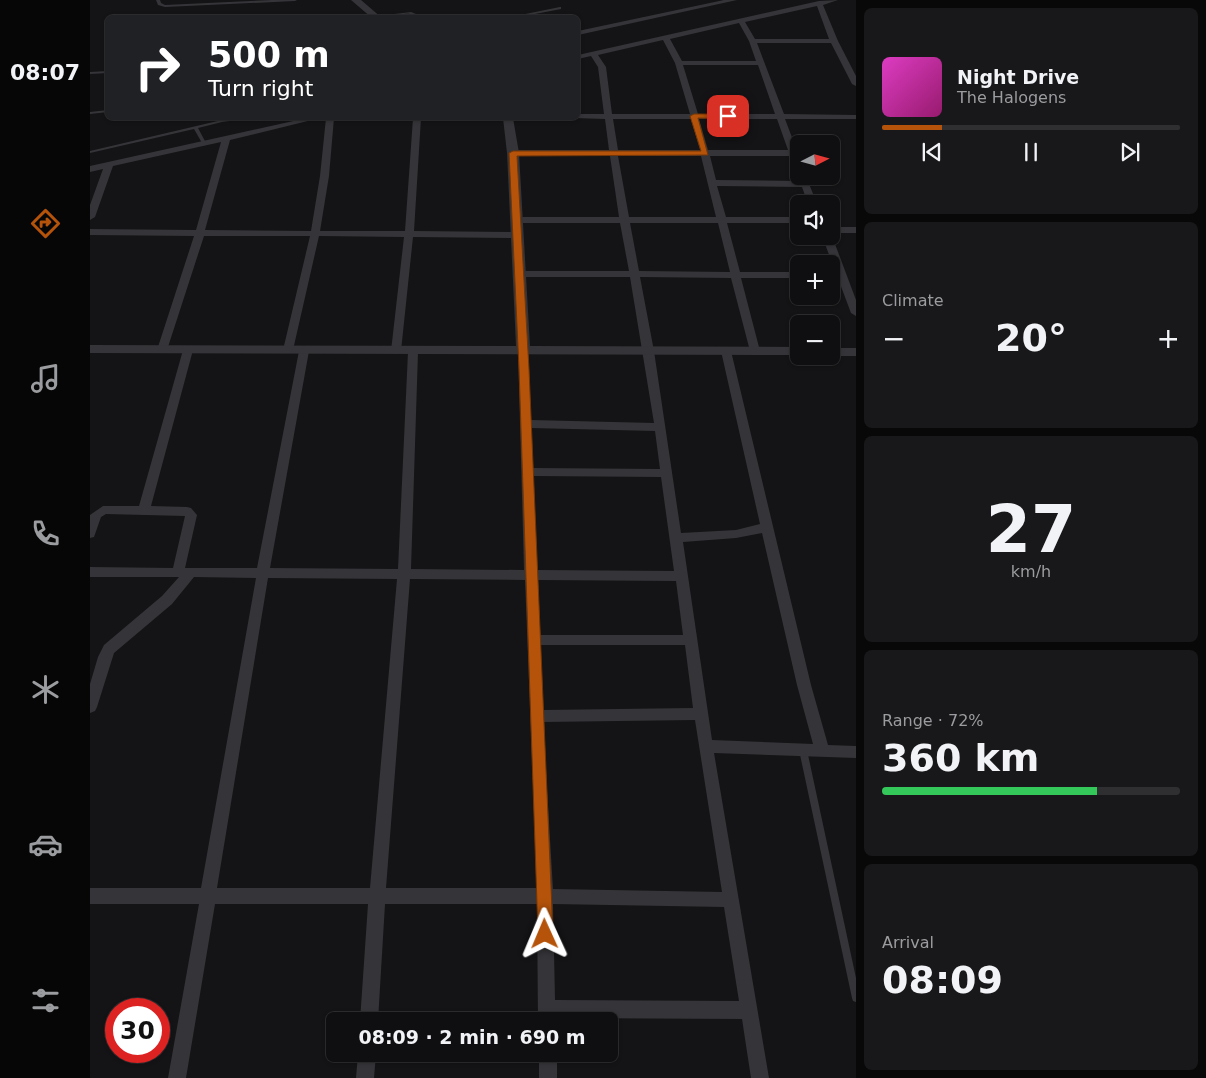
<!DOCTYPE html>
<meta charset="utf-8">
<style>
:root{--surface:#0f0e10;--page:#181719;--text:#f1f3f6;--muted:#9b9c9f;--line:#2f2e30;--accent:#b45309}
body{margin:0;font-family:"DejaVu Sans",sans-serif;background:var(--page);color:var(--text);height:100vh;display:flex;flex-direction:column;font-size:19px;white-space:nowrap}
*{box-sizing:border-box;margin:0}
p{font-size:16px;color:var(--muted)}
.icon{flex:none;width:28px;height:28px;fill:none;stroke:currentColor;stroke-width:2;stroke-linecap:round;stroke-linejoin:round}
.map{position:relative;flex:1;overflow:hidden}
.sheet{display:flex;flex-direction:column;gap:8px;padding:8px;background:#080809;width:350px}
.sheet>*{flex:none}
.banner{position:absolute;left:15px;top:15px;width:475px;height:105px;border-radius:8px;box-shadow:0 1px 4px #0004,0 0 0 1px var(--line);background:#202124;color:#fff;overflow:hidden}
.needle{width:32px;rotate:84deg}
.tools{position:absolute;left:700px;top:135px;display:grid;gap:10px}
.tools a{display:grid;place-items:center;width:50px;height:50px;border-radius:8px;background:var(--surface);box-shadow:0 1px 4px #0004,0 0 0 1px var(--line);font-size:25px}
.speed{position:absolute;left:15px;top:998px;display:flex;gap:10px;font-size:25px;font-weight:700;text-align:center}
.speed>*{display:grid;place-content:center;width:65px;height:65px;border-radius:50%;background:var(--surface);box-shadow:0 1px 4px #0004,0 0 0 1px var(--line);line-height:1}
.speed .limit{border:8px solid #d22;background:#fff;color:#111}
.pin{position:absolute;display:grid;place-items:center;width:42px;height:42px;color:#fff;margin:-21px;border-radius:10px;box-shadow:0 2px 8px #0006}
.me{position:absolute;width:55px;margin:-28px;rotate:359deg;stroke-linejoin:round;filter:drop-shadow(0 0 4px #0008)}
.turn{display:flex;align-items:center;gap:18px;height:105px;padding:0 20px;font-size:22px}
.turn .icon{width:65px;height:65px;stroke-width:2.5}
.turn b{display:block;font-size:35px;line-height:42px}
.big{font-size:38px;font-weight:800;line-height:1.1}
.sheet .widget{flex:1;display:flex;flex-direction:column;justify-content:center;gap:8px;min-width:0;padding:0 18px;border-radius:8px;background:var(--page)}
.sheet .dial{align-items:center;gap:0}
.dial b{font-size:65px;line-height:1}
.song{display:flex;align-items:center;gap:15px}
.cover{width:60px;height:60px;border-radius:8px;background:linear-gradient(135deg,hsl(310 70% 55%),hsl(320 70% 35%))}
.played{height:5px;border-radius:2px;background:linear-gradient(90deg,var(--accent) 20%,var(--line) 20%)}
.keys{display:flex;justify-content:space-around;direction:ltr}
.heat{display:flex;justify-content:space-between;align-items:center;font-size:28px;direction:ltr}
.charge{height:8px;border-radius:4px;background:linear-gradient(90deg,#34c759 72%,var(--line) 0)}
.trip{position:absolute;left:236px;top:1012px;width:292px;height:50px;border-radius:8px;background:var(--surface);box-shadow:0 1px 4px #0004,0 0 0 1px var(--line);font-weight:800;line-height:50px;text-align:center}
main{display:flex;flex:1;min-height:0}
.tab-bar{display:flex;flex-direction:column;width:90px;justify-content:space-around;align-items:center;background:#060606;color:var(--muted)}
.tab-bar .icon{width:35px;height:35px}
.tab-bar .on{color:var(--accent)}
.tab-bar b{font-size:22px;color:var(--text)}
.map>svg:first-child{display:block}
</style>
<main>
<nav class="tab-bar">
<b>08:07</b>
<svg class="icon on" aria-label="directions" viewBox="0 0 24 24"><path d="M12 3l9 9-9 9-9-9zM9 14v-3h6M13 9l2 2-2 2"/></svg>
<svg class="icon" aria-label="music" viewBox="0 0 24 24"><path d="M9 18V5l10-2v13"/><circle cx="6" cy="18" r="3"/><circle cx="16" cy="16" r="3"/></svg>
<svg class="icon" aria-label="phone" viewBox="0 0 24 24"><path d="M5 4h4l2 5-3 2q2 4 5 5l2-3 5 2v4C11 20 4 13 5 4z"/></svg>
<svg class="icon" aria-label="climate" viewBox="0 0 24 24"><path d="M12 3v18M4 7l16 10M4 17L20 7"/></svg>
<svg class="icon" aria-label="car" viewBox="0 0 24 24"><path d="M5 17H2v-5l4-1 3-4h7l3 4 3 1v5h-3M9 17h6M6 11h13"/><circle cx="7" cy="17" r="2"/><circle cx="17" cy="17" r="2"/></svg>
<svg class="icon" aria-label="filters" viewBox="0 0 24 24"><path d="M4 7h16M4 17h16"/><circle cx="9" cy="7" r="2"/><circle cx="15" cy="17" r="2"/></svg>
</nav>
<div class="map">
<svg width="766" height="1078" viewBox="0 0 766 1078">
<rect width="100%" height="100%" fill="#141315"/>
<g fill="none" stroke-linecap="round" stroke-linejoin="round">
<path fill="#353539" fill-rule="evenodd" d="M66,0H70L71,3L75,5L182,0H207L205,1L75,7L68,5Z
M470,7H471V9L424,18H415Z
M321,12L336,18C330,18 326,15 320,14C309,13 297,18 286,17L288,16Z
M18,71V73L0,74V72Z
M18,110V112L0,114V112Z
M149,118H157L155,119L132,122L108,128L116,143L114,144L112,143L104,129L0,153V151L132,120Z
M713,747L716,748L717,750L766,978V1002L763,1001L762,998L709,750L710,748Z"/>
<path fill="#353539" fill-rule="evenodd" d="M634,0H647L488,35V31Z
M748,0L733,5L748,41L766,76V86L762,84L741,43H667L694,114L766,115V119H695L709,156V171L705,168L700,156H620L626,180L710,181L708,176L709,174V176H716L727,204H718L712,187L627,186L636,217H709V223H637L650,272H709V278H651L670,351L669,353L665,354L660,351L641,278L550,277L564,351L591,533L646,530L670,524L631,351L636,348L641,351L721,685L738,745L766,746V758L624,753L679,1078H661L652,1019L466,1018V1021H448L447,904H295L288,1021H270L278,904H125L96,1078H78L109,904H0V888H111L166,578L104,577L82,604L24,653L7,707L5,711L0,713V684L8,657L14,645L72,596L89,577H0V567L83,568L95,516L16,514L11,517L4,537L0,538V515L13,506H49L93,350L98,347L103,350L61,506L97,507L101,508L107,515L95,568H167L209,351L214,348L219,351L180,568L308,569L318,352L323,349L328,352L321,569L434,570L428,351L429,349H437L438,351L441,420L564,423L540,277H430L425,274L430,271H539L530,223H425L420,220L425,217H529L520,156H423L419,153L423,150H519L515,119L485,118H488V114H514L508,67L501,56L488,59V55L729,1ZM727,6L739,39H665L655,22ZM649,23L659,41L666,61H592L580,39ZM573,40L585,63L600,114H522L516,67L508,55ZM593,65H668L685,114H608ZM523,119H601L610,150H528ZM609,119H687L698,150H618ZM528,156H611L626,217H539ZM540,223H628L640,272L549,271ZM441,428L565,431L570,469L443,468ZM443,476L571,477L584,571L447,570ZM672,533L707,685L723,744L622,740L593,542L646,538ZM178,578L307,579L280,888H127ZM320,579L435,580L447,888H296ZM448,580L586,581L593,635H450ZM450,645H595L603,708L453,710ZM605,720L632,892L463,889L453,722ZM463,904L634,907L649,1001L465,1000Z
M217,118H230L140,140L115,230L221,231L230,176L236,118H244L239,176L230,231H315L323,118H331L324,231L427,232L432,235L427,238L323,237L311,351L306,354L301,351L314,237L229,236L203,350L198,353L193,350L220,236H114L77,350L76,352H68L67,350L104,236L0,235V229L106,230L131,142L23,166L5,217L0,220V205L13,169L0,172V166Z
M741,227H766V233H741Z
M732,236H742L766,300V316L761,313Z
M268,1054H286L284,1078H266Z
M449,1054H467V1078H449Z"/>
<path fill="#353539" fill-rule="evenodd" d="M261,0H271L292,18H282Z
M413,118H423L429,153L440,346L709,347V355L0,353V345L426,346L417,153Z
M741,348H766V356H741Z"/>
</g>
<path fill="#b45309" stroke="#753606" d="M604,114H638L642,116L638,119L608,118L618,155L427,156L439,369L463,934L461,939L455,941L450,939L448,934L429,369L419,153L423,151H611L600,116Z"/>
</svg>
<div class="tools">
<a><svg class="needle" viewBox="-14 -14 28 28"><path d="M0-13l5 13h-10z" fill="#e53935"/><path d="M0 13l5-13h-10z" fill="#9b9c9f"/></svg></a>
<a><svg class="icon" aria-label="sound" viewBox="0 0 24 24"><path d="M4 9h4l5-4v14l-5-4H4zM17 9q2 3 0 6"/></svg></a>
<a>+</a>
<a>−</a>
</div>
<div class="speed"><div class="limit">30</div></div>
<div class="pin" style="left:638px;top:116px;background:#d93025"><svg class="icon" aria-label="arrive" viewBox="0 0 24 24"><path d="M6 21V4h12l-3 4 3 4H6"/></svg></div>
<svg class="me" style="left:455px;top:934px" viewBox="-20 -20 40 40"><path d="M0-17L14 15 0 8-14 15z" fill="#b45309" stroke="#fff" stroke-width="4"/></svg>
<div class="trip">08:09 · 2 min · 690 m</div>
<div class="banner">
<div class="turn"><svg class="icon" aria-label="right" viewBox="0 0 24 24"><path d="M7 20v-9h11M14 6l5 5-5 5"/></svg><div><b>500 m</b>Turn right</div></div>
</div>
</div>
<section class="sheet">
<div class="widget">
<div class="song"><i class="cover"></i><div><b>Night Drive</b><p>The Halogens</p></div></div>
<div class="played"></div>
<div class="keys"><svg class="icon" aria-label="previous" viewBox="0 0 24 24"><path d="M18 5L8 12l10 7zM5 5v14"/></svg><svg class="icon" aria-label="pause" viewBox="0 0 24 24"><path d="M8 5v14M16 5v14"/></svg><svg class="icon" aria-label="next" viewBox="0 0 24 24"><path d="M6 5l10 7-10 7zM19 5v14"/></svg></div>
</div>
<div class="widget"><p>Climate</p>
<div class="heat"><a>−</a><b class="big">20°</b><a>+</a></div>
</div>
<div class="widget dial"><b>27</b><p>km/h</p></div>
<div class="widget"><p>Range · 72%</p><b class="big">360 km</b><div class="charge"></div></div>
<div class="widget"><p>Arrival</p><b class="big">08:09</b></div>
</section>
</main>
